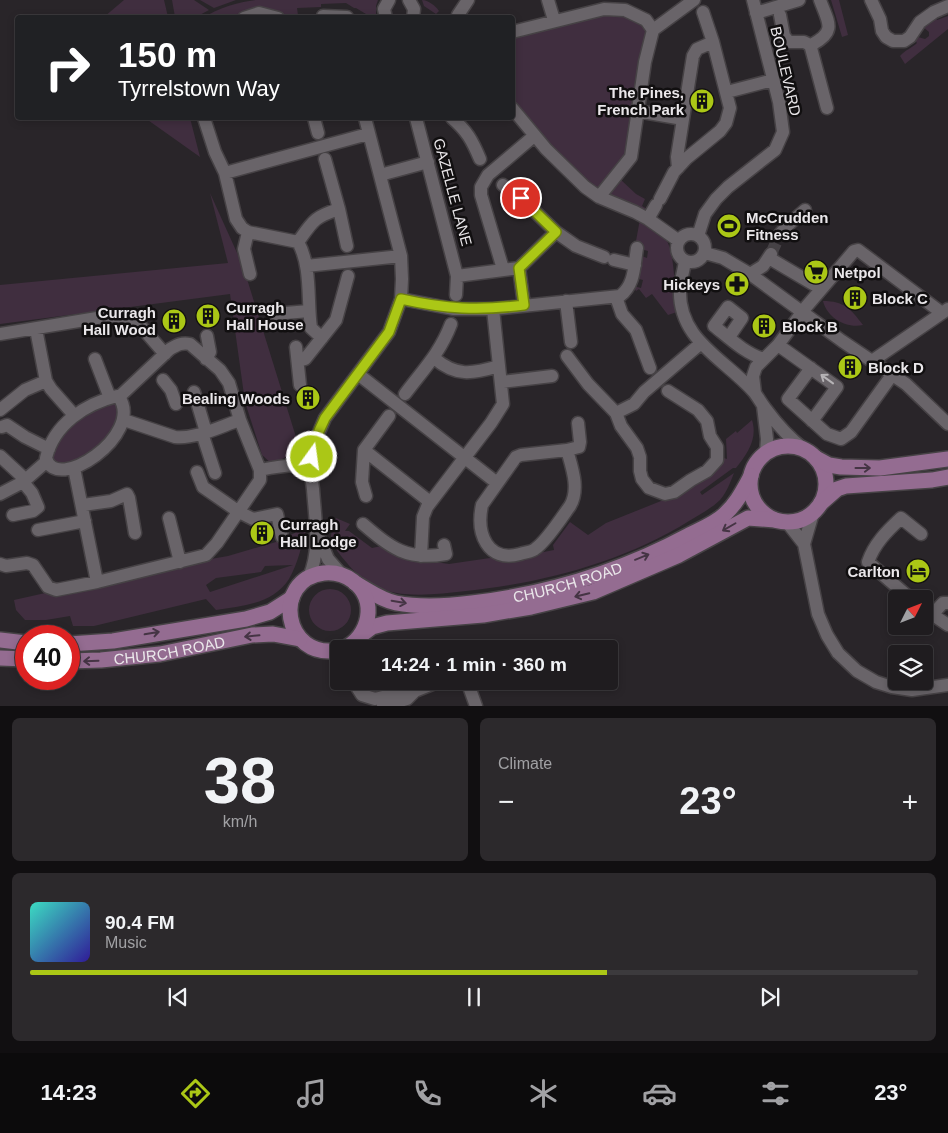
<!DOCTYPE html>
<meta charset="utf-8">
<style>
:root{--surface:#1f1c1f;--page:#2c292c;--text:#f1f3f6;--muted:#a1a1a4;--line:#3c3a3d;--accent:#abc716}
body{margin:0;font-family:Arial,sans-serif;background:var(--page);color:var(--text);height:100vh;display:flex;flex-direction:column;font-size:19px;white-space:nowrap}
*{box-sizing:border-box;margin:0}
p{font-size:16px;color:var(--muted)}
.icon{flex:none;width:28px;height:28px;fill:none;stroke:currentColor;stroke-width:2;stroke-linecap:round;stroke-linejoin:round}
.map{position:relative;height:706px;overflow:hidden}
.panel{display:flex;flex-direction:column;gap:12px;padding:12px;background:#110f11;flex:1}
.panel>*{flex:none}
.hud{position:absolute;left:15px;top:15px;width:500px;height:105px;border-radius:5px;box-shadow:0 2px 8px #0003,0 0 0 1px var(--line);background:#202124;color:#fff;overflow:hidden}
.needle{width:32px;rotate:48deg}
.controls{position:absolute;left:888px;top:590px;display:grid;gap:10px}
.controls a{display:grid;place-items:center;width:45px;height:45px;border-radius:5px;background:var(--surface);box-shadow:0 2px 8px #0003,0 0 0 1px var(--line);font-size:25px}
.speed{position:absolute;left:15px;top:625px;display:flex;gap:10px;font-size:25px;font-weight:700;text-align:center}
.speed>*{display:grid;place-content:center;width:65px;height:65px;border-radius:50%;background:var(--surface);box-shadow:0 2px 8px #0003,0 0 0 1px var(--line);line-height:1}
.speed .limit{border:8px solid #d22;background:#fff;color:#111}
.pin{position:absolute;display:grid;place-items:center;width:42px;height:42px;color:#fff;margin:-21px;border:2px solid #fff;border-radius:50%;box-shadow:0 1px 5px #0007}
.me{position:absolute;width:55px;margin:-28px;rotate:14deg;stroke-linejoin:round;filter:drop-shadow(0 0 4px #0008)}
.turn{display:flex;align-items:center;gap:18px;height:105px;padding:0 20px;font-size:22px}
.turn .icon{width:65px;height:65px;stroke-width:2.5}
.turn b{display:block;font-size:35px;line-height:42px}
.big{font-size:38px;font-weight:700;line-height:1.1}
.panel .tile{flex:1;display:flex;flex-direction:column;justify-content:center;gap:8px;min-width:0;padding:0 18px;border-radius:8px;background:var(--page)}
.panel .dial{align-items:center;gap:0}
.dial b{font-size:65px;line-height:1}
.song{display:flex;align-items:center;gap:15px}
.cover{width:60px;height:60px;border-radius:8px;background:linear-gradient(135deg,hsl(170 70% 55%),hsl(250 70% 35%))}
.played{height:5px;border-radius:2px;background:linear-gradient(90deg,var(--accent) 65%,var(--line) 65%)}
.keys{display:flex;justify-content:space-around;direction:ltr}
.heat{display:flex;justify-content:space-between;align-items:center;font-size:28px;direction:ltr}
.panel .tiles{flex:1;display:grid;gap:12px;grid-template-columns:1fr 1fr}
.tile:last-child{grid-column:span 2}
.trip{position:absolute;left:330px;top:640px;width:288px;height:50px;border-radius:5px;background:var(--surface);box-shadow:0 2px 8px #0003,0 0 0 1px var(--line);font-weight:700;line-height:50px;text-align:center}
.tabs{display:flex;height:80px;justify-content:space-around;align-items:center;background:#0c0b0c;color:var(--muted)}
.tabs .icon{width:35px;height:35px}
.tabs .on{color:var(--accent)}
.tabs b{font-size:22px;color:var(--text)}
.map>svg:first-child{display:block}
</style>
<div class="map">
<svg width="948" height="706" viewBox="0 0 948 706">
<rect width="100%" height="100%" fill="#292529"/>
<path fill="#402e3f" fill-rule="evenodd" d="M124,0H164L168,17H104Z
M172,0H194L209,10L196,17H175Z
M200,0H236L214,8Z
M256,0H378L376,6V17H371L356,8H354L346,3L321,4V7L297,8L298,15L294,17L250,12L237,17L203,18C218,8 238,2 256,0Z
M422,0C428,0 436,6 439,11L436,14L424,6Z
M831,0H839L848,35L842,37Z
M606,11L625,13L649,30L626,157L603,187L595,189L553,150L513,101V35Z
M935,14L937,20L948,16V29L905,64L900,56C905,50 912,48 917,43L913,38L918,37L925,39L929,36V32L922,26Z
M145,118H190L200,157Z
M620,179L636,194L645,199L642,206L647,209L646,210L612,197L609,194L610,189Z
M210,193L243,266L300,450L272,464L262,455L245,402L230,294L0,324V285L228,263Z
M640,219C647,224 657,229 663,235C676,248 674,293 677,312L668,315L652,294L646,298L639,289L636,291L633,286L641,288L643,280L635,278L639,255L647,258L648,251L641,249L642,244L636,241Z
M823,301C844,301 851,309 863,325C847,329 827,318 823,301Z
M115,402L122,415L104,444L69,465L56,463L52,459L53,447L76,417Z
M752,420C758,439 747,454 736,468H733L700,492L702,495L734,473C730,483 727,492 720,500C712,508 699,515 689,521C623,562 543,583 466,591C446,593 425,596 405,594C384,593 360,580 347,563C341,556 332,546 331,537C331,532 334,524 336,518L350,524L345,531H349L372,548L386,545L422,560L449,564L490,558L508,559L554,550L553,545L570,522L588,535L606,523L686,491V490L721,457L727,459L726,439L736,431L737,433Z
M307,527C302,543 298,564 289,579C273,604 242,606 216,610L206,599L94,626H73L70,616L46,620H25L16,610L14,600L148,570L228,556L276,542ZM293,565L210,592L206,585L216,578L261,572L265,566Z
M309 610a21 21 0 1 1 42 0a21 21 0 1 1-42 0Z"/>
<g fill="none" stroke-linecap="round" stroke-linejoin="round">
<path stroke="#464246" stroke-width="12" stroke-dasharray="12 6" stroke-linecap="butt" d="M771,254L780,234"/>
<defs>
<path id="minor" d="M409,0L414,9L413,18
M548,0L554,20
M820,0C828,22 837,31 813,44L811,48L827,108
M871,0L880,19L882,31L886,37L893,41H904L910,37L920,22L934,12L948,6
M756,13L799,0
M458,15L468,0
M780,15L784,36L789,42H804L812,46
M323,16L347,17
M244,18L259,13L278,18
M386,18L384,9L389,0
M512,32L604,9L625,10L646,20L653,30
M727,92L773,80
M512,108L546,149L585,187L599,197L635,212L648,219L679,241
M637,111L683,119
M204,118L215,152L225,173L236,219L242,228L248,232L298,242C312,267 307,301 311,328L322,338
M314,118L318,133
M416,118L457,276L456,295
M452,118C467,131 472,140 480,159
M325,159L339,209L347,246
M678,168L677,157L693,56L697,49L713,42
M225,173L368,134
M380,175L428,162
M503,185L521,198L556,232L576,246L604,257
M599,197L631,157L645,62L653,30L694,0
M660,199L674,172L687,158L720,131L726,123L730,108L713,42L703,12
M648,219L656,205
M248,232L244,249L250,274
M677 248a14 14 0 1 1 28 0a14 14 0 1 1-28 0Z
M780,234L788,225L805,210
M698,236L705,214L716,199L728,187L775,150L783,132L779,102L753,0
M298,242C313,221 314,217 339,209
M705,253L723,258L750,274L842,341L906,384L948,424
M769,258L813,284
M614,260L635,265
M685,261C684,269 681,279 680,287C677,340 724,358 754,392C758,397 761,403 765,408C776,423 789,438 804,449
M306,266L401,256
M519,268L556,232
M519,268L524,305
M503,269L481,195V187L488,175L534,136
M750,274L763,266L771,254
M457,276L519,268
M616,297L622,314L636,330L650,368
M401,299L454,309H493L620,296C635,285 634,266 637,248
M566,301L571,342
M274,314L309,311
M36,329L46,381L51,389L74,415
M0,334L109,316H126L138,323L165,354
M729,337L742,318L728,307L714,326C729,338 746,354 764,359
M778,345L837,387L812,421
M296,347L300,385
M567,356L588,384L616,413L621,426L637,448L640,457V471L642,479L649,488L665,494L674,492L691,480L707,471L717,460V447L710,436L707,421L698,410L668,391
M434,358C456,377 472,374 499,366
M95,359L110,398
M206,359L210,352L207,336
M298,361L305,359L309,354L336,320L348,276
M872,361L948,309
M811,368L788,399L827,434L841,439L851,432L892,375
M358,374L497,483
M163,380L171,390L176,404
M501,382L552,376
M194,392L206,432
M755,393L753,376L756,367L778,345L806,307L854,251L858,250L942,313
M405,394C423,370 440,353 451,324
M117,396L119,397C145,435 55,495 46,458C54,424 85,404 117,396Z
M763,406L767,439L766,452
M0,410L25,390L46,381
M616,413L634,404L644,392L700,344
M124,420L175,437C197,439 219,427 240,420
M2,427L7,425L25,437L49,449
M202,433L215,473
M364,450L430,502
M567,450C572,468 580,489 570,506C562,517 546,542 535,549C532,552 525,552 520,554C487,563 476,533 482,505L516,457L521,455L567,450L579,447L580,442L578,423
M0,456L26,480
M74,468L97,582
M260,470C274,467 296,463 311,467
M197,472L203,487L239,512L253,519L277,514L282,537
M0,494L23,482L47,461
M366,496L362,482L364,450L389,416
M83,505L111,501L127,494L129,498L135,533
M813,513L804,544L818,614L827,635L838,653L857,671L876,682L892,687L912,690L948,685
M13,515L33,511L38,507L32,493L23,482
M169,518L180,562
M786,521L804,544
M363,524C391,548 407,561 446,554L444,545
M38,530L85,521
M318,535L328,559L341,574
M421,556L423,517L427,507L491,423L503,404L493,309
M0,564L6,566L27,563L33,565L48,587L56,590L97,582L206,555L217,543L260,480V470L240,420L229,383L220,370L190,344C182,342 177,345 170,349L119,397
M309,577C321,550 315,518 313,489C312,481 310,473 311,466C312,449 318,433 325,418L389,332L401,299L402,279L401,256L365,118
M911,599L868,562C874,544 887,531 901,518L921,534
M924,609L948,625
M931,616L943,603H948
M353,681L362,695L375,699L402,692L415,691L407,699L383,706
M467,681L476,706
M415,691L440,681"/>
<g id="major">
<circle cx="788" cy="484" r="38"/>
<path d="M816,458L829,465L841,467L880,468L948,459"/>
<path d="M821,503L837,489L846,486L932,480L948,477"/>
<path id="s1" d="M355,583C368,590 381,600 396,603C421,608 448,606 472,603C547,594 622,571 689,535C701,529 716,523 725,514C737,503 743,490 751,476"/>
<path d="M360,636L372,627L387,623L483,615L531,607L593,592L679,555L748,518L775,520"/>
<path d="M0,640L26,643"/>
<path d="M69,644L113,641L246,619L270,612L292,598"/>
<path d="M339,650C283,661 271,579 324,573C334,572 345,575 353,581C378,600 370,637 343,649"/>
<path d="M0,658L26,659"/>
<path id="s2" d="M69,661L101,660L160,654L252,635L273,634L300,639"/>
</g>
</defs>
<use href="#minor" stroke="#464245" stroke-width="15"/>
<use href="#major" stroke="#464245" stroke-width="18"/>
<use href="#minor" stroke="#696469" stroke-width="12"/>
<use href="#major" stroke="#946c91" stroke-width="15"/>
</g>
<defs><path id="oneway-shaft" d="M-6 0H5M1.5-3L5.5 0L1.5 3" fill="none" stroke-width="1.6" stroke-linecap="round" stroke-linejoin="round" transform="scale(1.25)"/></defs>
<use stroke="#b6b3b6" href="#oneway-shaft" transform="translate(827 379) rotate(-144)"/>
<g stroke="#453444">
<use href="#oneway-shaft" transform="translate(863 468)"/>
<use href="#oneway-shaft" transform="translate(729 527) rotate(150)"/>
<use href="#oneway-shaft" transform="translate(642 557) rotate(-22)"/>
<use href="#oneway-shaft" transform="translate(582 595) rotate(166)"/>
<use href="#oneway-shaft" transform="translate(399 602) rotate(10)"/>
<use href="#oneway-shaft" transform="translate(152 633) rotate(-10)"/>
<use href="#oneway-shaft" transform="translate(252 636) rotate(174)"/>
<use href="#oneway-shaft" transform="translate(91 661) rotate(178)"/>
</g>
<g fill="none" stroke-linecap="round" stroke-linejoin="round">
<defs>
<path id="route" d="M312,457L319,431L325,418L389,332L401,299C446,309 478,311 524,305L519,268L556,232L521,198"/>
</defs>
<use href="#route" stroke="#6f810e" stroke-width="12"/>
<use href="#route" stroke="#abc716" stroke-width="9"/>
</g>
<defs>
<symbol id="building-disc" viewBox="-11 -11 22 22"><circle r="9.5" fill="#abc716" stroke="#110f10"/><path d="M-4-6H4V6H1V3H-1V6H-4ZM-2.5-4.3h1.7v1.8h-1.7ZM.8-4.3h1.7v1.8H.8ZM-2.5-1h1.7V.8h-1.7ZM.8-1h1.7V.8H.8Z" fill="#111"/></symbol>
<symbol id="stadium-disc" viewBox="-11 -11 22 22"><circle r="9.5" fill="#abc716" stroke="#110f10"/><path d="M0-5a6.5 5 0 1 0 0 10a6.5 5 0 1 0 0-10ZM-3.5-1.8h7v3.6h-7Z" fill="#111"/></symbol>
<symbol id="supermarket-disc" viewBox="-11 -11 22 22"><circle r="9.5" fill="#abc716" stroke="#110f10"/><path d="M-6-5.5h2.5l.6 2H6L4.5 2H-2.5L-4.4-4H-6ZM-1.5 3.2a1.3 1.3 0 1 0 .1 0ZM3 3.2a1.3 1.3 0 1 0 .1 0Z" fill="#111"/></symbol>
<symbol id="pharmacy-disc" viewBox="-11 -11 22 22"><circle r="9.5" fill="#abc716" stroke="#110f10"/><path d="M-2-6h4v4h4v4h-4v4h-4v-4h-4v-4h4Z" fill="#111"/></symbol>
<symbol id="hotel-disc" viewBox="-11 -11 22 22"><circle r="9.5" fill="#abc716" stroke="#110f10"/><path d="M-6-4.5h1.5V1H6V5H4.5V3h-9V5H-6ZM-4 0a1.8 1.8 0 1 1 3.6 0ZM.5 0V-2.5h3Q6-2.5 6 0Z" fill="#111"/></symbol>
</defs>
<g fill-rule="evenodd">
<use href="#building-disc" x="688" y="87" width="28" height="28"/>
<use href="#stadium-disc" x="715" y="212" width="28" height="28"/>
<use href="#supermarket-disc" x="802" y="258" width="28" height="28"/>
<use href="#pharmacy-disc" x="723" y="270" width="28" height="28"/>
<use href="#building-disc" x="841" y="284" width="28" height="28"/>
<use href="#building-disc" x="194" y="302" width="28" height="28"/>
<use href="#building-disc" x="160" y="307" width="28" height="28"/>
<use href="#building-disc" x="750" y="312" width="28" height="28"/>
<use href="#building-disc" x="836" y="353" width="28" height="28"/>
<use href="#building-disc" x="294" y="384" width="28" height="28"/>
<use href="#building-disc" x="248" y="519" width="28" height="28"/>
<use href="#hotel-disc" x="904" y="557" width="28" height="28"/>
</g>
<g text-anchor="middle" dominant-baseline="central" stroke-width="5" stroke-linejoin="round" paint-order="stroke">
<g font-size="15" fill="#eae7ea" stroke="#110f10">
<text transform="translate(786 71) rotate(77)">BOULEVARD</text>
<text transform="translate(453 192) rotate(75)">GAZELLE LANE</text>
<text stroke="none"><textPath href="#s1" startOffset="220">CHURCH ROAD</textPath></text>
<text stroke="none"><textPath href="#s2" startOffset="101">CHURCH ROAD</textPath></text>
</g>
<g font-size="15" font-weight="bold" fill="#eae7ea" stroke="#110f10" text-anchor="start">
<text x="684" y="92" text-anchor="end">The Pines,<tspan x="684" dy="17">French Park</tspan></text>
<text x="746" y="217">McCrudden<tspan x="746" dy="17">Fitness</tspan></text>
<text x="834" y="272">Netpol</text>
<text x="720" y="284" text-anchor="end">Hickeys</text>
<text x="872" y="298">Block C</text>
<text x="226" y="307">Curragh<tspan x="226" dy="17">Hall House</tspan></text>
<text x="156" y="312" text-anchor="end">Curragh<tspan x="156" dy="17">Hall Wood</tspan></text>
<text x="782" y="326">Block B</text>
<text x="868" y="367">Block D</text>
<text x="290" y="398" text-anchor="end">Bealing Woods</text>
<text x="280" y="524">Curragh<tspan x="280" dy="17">Hall Lodge</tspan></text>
<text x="900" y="571" text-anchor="end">Carlton</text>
</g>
</g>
</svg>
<div class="controls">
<a><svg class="needle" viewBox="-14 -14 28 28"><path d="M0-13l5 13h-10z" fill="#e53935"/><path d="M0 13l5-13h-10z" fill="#a1a1a4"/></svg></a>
<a><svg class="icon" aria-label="layers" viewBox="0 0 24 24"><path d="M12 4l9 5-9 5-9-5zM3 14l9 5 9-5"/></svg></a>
</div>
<div class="speed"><div class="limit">40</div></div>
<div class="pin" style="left:521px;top:198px;background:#d93025"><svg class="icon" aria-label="arrive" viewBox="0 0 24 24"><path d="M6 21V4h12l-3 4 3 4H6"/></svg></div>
<svg class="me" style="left:312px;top:457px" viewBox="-20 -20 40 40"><circle r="17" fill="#abc716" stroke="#fff" stroke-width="3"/><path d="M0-11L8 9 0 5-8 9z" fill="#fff"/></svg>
<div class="trip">14:24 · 1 min · 360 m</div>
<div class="hud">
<div class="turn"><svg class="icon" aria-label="right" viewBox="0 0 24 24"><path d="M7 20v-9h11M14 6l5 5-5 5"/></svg><div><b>150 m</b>Tyrrelstown Way</div></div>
</div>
</div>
<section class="panel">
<div class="tiles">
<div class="tile dial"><b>38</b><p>km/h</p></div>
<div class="tile"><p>Climate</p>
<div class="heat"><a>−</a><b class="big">23°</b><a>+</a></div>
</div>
<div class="tile">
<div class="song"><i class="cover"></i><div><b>90.4 FM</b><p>Music</p></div></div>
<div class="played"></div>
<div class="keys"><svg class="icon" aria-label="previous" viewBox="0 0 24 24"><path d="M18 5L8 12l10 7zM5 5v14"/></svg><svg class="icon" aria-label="pause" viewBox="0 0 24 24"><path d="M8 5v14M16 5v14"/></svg><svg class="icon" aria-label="next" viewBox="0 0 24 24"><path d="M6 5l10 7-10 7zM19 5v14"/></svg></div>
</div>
</div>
</section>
<nav class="tabs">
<b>14:23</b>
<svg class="icon on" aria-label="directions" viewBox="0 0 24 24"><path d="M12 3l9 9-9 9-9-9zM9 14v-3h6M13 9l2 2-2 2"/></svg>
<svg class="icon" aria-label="music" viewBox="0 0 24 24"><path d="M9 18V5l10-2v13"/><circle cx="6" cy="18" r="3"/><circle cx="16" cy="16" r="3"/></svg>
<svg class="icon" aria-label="phone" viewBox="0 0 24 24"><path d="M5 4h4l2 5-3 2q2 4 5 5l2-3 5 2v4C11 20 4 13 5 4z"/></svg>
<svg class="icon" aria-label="climate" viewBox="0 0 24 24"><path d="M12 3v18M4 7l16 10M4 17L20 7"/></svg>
<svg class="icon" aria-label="car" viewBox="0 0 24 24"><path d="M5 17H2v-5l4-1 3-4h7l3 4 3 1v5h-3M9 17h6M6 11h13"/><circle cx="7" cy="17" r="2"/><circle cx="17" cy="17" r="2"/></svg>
<svg class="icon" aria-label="filters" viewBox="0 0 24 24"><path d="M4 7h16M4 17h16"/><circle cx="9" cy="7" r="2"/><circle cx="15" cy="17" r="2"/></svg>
<b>23°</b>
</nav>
